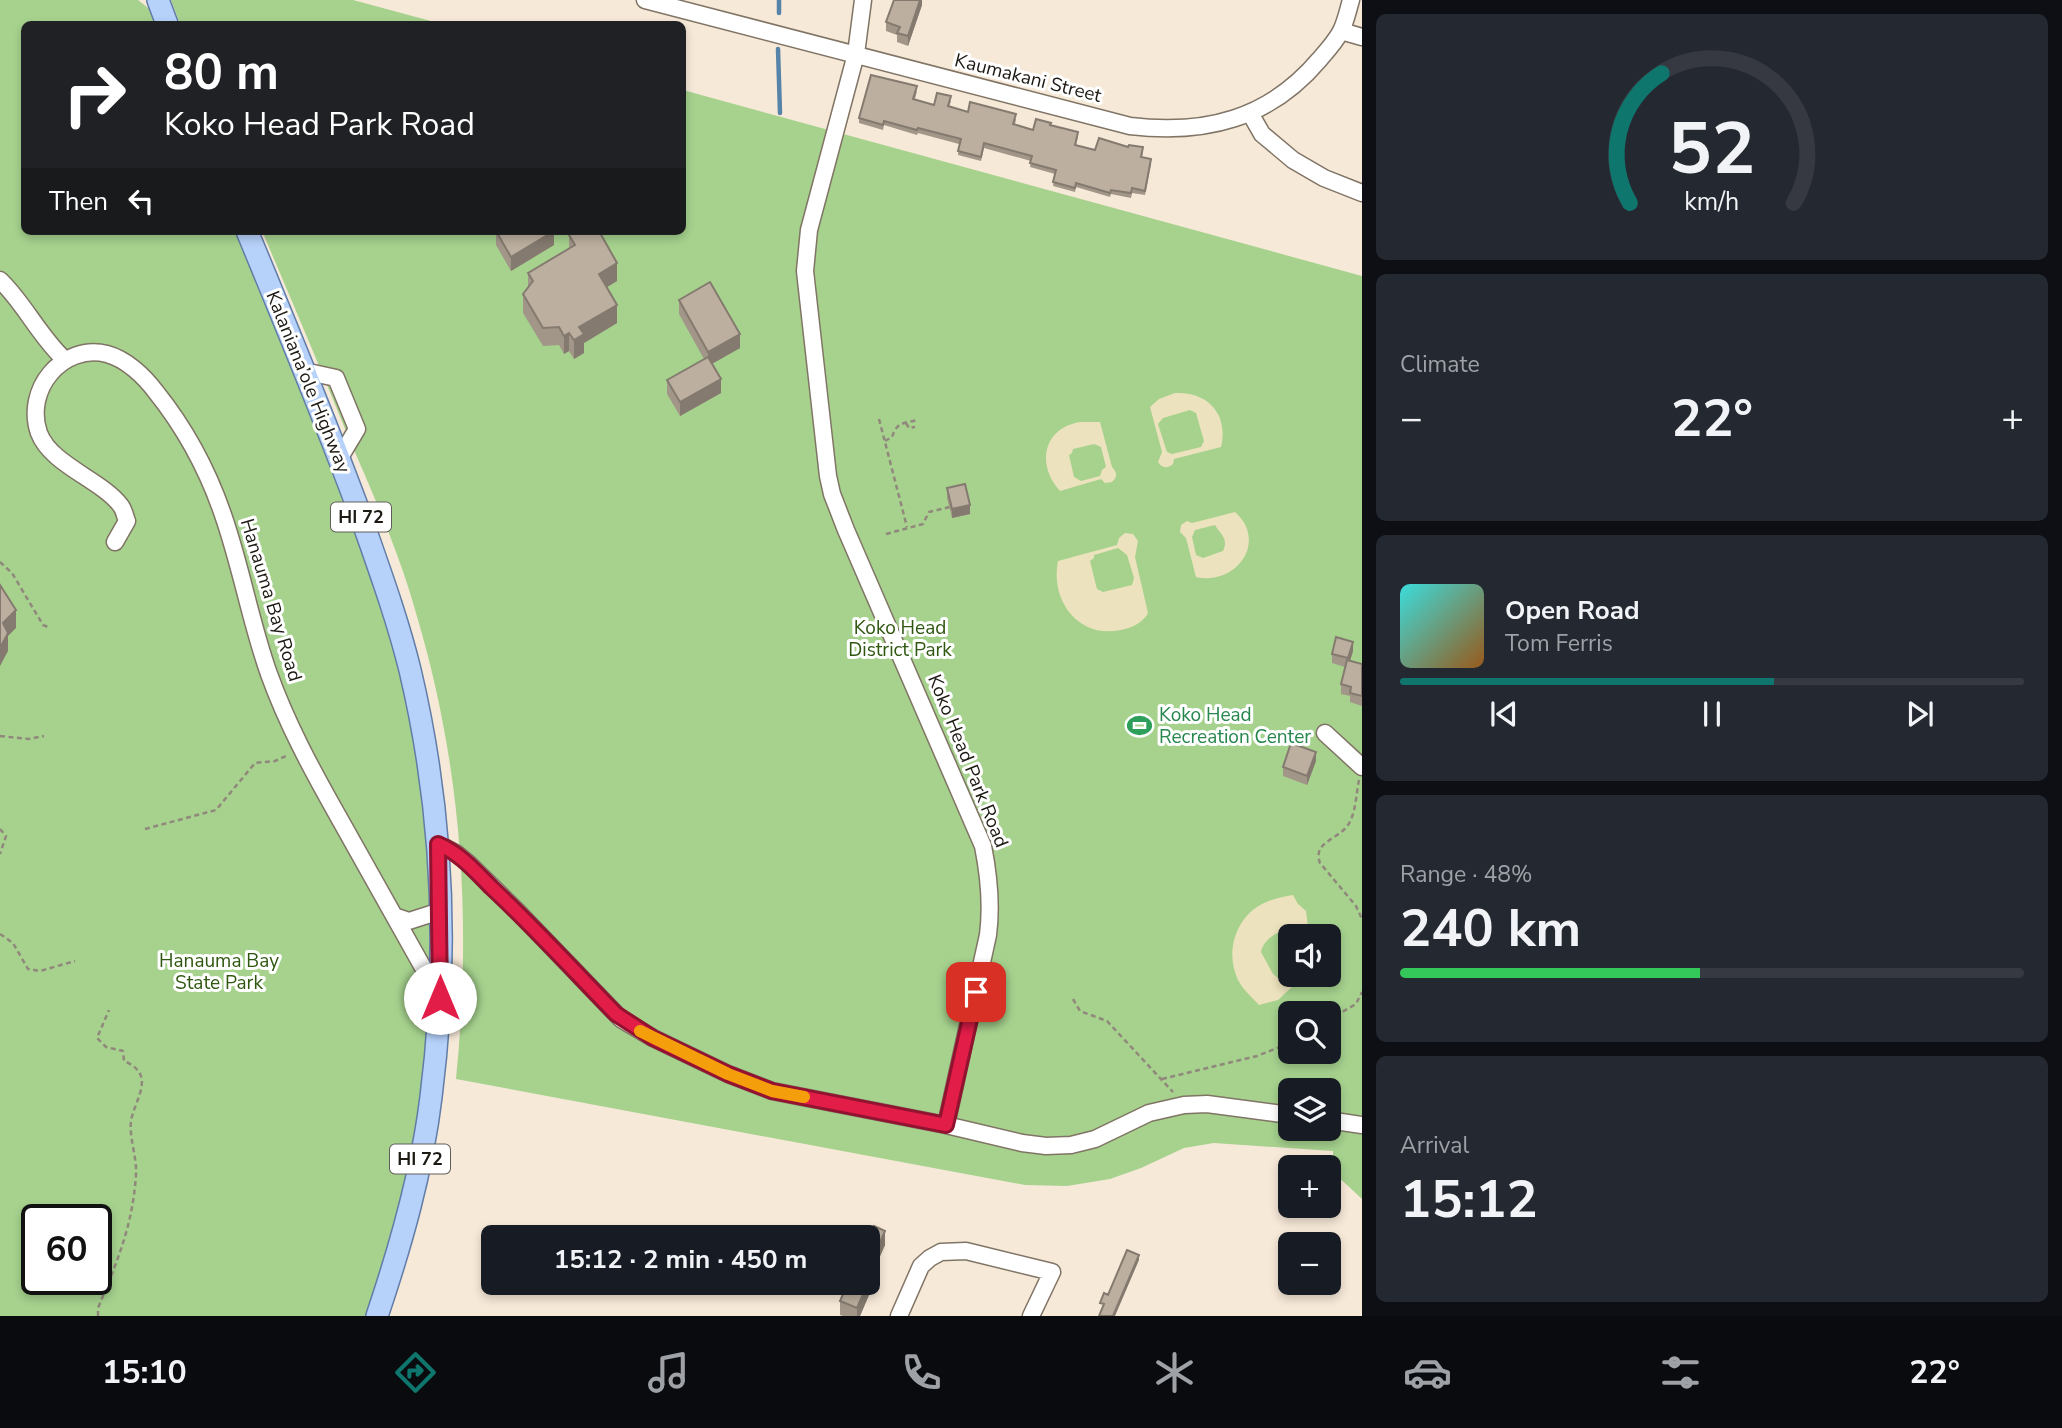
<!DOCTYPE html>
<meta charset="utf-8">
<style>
:root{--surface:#171b24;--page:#242831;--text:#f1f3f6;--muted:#9ea1a6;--line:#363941;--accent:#0f766e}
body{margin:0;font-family:"Nunito Sans",sans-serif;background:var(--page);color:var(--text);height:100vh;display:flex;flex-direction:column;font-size:26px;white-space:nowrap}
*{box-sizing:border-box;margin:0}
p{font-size:23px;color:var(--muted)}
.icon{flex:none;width:38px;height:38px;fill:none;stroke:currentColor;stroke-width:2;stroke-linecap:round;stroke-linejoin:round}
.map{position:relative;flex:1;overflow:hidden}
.details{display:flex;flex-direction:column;gap:14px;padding:14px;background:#0d0f14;width:700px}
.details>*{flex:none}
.hud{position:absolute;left:21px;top:21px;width:665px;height:214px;border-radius:10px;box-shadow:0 4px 10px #0003;background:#202124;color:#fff;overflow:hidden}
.buttons{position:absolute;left:1278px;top:924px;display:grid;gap:14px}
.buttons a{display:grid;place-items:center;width:63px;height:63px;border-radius:10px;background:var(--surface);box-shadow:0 4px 10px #0003;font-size:35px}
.speed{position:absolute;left:21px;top:1204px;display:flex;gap:14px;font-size:35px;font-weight:700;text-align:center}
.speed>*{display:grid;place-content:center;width:91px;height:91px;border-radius:50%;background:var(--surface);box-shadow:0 4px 10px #0003;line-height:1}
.speed .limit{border:4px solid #111;border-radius:10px;background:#fff;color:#111}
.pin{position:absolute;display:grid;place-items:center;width:60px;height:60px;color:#fff;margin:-30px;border-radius:14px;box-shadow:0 4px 10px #0006}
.me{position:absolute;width:77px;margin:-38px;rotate:0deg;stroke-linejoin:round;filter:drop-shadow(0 0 5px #0008)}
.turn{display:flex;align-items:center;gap:24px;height:147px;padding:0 28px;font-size:32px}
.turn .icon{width:91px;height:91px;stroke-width:2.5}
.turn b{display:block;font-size:49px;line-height:60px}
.then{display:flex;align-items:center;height:66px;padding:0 28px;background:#0003;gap:14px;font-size:26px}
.big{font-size:52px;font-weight:700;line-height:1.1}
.details .widget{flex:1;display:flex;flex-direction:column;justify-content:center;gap:10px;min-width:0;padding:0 24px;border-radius:10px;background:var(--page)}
.details .dial{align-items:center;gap:0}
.dial svg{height:182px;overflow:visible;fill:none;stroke:var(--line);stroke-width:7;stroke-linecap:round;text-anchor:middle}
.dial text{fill:var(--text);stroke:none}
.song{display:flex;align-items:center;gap:21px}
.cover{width:84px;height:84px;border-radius:10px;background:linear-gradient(135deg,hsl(180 70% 55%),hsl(30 70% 35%))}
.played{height:7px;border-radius:4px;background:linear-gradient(90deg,var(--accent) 60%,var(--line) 60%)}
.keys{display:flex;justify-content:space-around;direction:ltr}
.heat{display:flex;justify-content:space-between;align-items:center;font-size:38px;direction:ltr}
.charge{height:10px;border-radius:5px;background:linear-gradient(90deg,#34c759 48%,var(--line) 0)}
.trip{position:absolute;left:481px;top:1225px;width:399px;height:70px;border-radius:10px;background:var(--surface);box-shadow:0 4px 10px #0003;font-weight:700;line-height:70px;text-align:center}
.menu{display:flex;height:112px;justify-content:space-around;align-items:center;background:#090b0e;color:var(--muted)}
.menu .icon{width:49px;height:49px}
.menu .current{color:var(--accent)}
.menu b{font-size:32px;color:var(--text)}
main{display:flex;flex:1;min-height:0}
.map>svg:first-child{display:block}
</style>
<main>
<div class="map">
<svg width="1362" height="1316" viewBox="0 0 1362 1316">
<rect width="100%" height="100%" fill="#f7e9d8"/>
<path fill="#a6d28e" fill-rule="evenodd" d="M0,0H138L165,21L167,24H24V231H247L389,596L430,777L431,1098L377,1316H0ZM37,1220H96V1279H37Z
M171,0H353L442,24H180Z
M683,90L1362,276V1199L1333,1172V1151L1214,1143L1184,1148L1141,1168L1110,1179L1067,1186L1025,1185L456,1079C472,920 462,767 416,613C399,552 373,494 348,436C320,367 291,299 262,231H682ZM1290,936H1328V975H1290ZM1290,1013H1328V1052H1290ZM1290,1090H1328V1129H1290Z"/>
<path fill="#ece2bd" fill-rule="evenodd" d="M1175,393C1208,391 1229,415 1221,447L1174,459L1173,464C1167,469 1162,468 1158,462L1162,452L1150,407L1159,399ZM1190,410L1196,413L1204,441L1201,447L1172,454L1167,452L1158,424L1163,418Z
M1080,422H1100L1112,467C1117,472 1118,477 1112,482L1105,483L1101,479L1060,491C1036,465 1043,428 1080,422ZM1094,444L1101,447L1106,467L1102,470L1100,476L1081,481L1074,477L1069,455L1072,453L1073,449Z
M1235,512C1268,541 1237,586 1196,577L1186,538L1180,532L1181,525L1187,521L1192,523ZM1215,525C1220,534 1229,538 1223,551L1203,558L1196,555L1192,537L1195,530Z
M1125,533L1133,534L1138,541L1135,557L1148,613C1143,623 1131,628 1121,630C1078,639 1050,600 1058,561L1117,545L1119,538ZM1118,548L1127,555L1134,578L1132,585L1103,592L1097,589L1090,561L1094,558V555Z
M1293,895L1298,904L1306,911L1308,926L1313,936H1306L1300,928C1285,927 1264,936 1261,952L1273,974L1279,979L1285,981L1298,975H1315L1294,985L1278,1000L1259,1005C1252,997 1243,990 1238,980C1225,953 1235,918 1262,904C1271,899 1282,897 1293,895Z"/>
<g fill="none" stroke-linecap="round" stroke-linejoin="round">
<path stroke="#5683a8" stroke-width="4.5" d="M779,13V0
M778,49L780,113"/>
<defs>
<path id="minor" d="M645,0L1130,126C1205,135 1269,119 1319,60C1326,52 1336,41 1341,31C1346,21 1348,10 1351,0
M863,0L856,54L809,230L805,271L828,476L832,494L846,530L983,846C989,876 992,904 988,935L946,1125
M1341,31L1362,37
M1250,113L1262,134L1293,160L1324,178L1362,193
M0,280C25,304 39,336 65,360
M304,371L336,378L357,429L339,459
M115,542L127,521C125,516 124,510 121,506C102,480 51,465 39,433C24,390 62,343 107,354C126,359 144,376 156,392C184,427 207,469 222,512C241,565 250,621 269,674C287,724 312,770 338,816C372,876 405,936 439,996
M1325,733L1362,767
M438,844L457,854L468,863L519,913L621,1019L653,1038L728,1074L772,1091L946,1125L1022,1143L1046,1146L1071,1145L1095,1139L1149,1113L1184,1105L1207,1104L1290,1115
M394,916L409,921L440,911
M1328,1120L1362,1125
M899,1316L921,1266L930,1258L941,1252L966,1251L1052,1272L1031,1316"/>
<path id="major" d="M158,0L167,24
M247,231C286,325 325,419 360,514C378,566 397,617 410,670C443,809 449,955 431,1097C422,1172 401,1245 377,1316"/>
</defs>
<use href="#minor" stroke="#807465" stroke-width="19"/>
<use href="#major" stroke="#617ca7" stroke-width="24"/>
<path stroke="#91887c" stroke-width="2.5" stroke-dasharray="5 3.5" stroke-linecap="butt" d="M879,419L907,527
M906,423L909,428L915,427
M885,441L892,437C897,422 902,424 917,420
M886,534L923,524L929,512L950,507
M0,562L12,573L43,625L48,627
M0,736L29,739L44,736
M1359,780C1356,794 1356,813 1348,825C1339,839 1312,842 1320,863L1356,906L1362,919
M0,829L6,836L0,854
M145,829L216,810L255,763L275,761L288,755
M0,934L13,943L28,969L40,971L75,961
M1073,999L1080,1011L1107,1021L1173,1092
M1328,1020L1356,1004L1362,992
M1162,1079L1257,1056L1290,1043
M98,1316V1308C117,1262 133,1225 136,1174C137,1157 129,1138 131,1121C135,1098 157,1075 124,1061L123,1051L106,1047L97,1038L109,1010"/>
<use href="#minor" stroke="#fff" stroke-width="16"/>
<use href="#major" stroke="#b6d1fa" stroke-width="21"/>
</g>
<path fill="#a29689" d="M922,0V5L908,46L897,42V35L886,31V22Z
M917,91L915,99L934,105L951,101L949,107L968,112L1016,119L1015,125L1033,130L1050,125L1078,137L1076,145L1095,150L1143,152L1142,157L1151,164L1145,195L1132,193L1131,198L1111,194L1110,197L1076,187L1075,192L1053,186L1055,174L1030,167L1031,161L984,148L981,161L958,155L959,144L918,133L917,135L884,125L883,130L859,123V118Z
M496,231L554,245L511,271L496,245Z
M569,235L617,281L607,287L617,323L584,343V353L574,359L569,351L564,354L559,345L543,346L523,313V294L528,288V273L569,249Z
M679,300L740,348L712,364L721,393L680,416L667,394V380L704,359L679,314Z
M947,488L970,514L952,518L947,498Z
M1353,651L1350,661L1362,664V706L1350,702V696L1341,694V684L1345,667L1332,663V654Z
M1316,761L1307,785L1283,776V767Z
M868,1238L885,1245L869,1281V1295L860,1316H843L840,1315V1301Z"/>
<path fill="#847a6f" d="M920,0H922V5L908,46V36Z
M554,231V245L511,271V257Z
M617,263V281L599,292V274Z
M617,305V323L584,343V353L574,359V340L579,327Z
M569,333V351L564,354V336Z
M740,334V348L708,366V352Z
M721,379V393L680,416V402Z
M970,505V514L952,518V509Z
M16,610V628L8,636V651L0,666V648L3,623Z
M1353,642V651L1348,667V658Z
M1316,752V761L1307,785V776Z
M885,1231V1245L868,1283V1269Z
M1139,1255V1260L1115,1316H1113Z
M869,1281V1295L860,1316H857V1308Z"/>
<path fill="#bcaf9f" stroke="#847a6f" stroke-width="2" d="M894,0H920L908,36L897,33L900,27L886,22Z
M871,75L917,86L913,99L934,105L937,93L951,96L948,106L968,112L970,102L1016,114L1013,124L1033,130L1036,119L1051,123L1050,125L1078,132L1075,145L1095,150L1099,138L1128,147L1129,145L1143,147L1141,157L1151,159L1145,191L1132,188L1131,193L1111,190L1110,193L1076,183L1075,188L1053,182L1056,170L1030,163L1032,156L984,143L981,157L958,151L961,139L918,128L917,130L884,121L883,125L859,118Z
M496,231H554L511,257Z
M575,231H599L617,263L599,274L617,305L579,327L584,334L574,340L569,333L564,336L559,327L543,328L523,294L533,281L528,273L575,245L569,235Z
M710,282L740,334L708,352L679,300Z
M708,357L721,379L680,402L667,380Z
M965,484L970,505L952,509L947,488Z
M0,585L16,610L3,623L8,633L0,648Z
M1336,637L1353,642L1348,658L1332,654Z
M1347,660L1362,664V696L1350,693L1351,687L1341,684Z
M1291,743L1316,752L1307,776L1283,767Z
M874,1226L885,1231L868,1269V1238Z
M1127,1250L1139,1255L1113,1316H1099L1104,1304L1100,1303L1104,1293L1108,1295Z
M868,1280L869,1281L857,1308L840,1301L848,1283H868Z"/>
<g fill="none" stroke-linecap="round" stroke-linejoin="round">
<defs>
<path id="route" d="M440,998L438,844C461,854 475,871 492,888C535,928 575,972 616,1014L653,1038L728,1074L772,1091L946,1125L976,992"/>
</defs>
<use href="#route" stroke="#92132f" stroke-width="18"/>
<use href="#route" stroke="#e11d48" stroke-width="12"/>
<path stroke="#f59e0b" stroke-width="12" d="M640,1031L728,1074L772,1091L804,1097"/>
</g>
<defs>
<symbol id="stadium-bare" viewBox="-9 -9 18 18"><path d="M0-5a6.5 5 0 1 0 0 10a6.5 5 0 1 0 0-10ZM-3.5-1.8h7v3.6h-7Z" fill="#2e9e5b" stroke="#fff" stroke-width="2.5" paint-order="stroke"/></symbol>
</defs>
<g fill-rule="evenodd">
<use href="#stadium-bare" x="1122" y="708" width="35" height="35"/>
</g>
<g text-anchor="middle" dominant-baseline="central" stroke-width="6" stroke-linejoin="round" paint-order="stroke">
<g fill="#fff" stroke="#615e5a" stroke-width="2">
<rect x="331" y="502.5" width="60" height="29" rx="5"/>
<rect x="390" y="1144.5" width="60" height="29" rx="5"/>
</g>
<g font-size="18" font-weight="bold" fill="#1d1913">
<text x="361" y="517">HI 72</text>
<text x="420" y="1159">HI 72</text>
</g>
<g font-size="19" fill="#1d1913" stroke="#fff">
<text transform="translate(1028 78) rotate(14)">Kaumakani Street</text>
<text transform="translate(308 382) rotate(68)">Kalaniana’ole Highway</text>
<text transform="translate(271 600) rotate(73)">Hanauma Bay Road</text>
<text transform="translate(968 761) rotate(68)">Koko Head Park Road</text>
</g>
<g font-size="19" fill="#2f5710" stroke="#fff">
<text x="900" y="628">Koko Head<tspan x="900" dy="22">District Park</tspan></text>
<text x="219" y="961">Hanauma Bay<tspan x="219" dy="22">State Park</tspan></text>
</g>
<g font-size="19" fill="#27864d" stroke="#fff" text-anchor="start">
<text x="1159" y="715">Koko Head<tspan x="1159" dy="22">Recreation Center</tspan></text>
</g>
</g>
</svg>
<div class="buttons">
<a><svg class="icon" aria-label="sound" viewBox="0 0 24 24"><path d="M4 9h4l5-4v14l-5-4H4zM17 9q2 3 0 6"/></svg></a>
<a><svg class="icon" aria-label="search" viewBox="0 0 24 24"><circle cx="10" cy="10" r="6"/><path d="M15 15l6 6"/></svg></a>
<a><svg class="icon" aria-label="layers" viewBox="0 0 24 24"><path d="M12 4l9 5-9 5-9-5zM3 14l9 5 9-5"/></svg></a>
<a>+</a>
<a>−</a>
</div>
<div class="speed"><div class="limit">60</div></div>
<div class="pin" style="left:976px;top:992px;background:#d93025"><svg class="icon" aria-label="arrive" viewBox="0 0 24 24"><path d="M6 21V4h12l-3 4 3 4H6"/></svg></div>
<svg class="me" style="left:440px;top:998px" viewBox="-20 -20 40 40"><circle r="19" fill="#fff"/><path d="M0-13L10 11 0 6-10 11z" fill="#e11d48"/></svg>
<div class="trip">15:12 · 2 min · 450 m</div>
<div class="hud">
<div class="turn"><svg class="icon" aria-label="right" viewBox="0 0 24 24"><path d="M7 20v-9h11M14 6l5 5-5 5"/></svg><div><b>80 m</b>Koko Head Park Road</div></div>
<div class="then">Then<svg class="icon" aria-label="left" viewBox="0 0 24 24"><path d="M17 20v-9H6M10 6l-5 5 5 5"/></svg></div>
</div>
</div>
<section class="details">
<div class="widget dial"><svg viewBox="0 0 100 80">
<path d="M14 69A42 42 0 1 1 86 69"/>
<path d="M14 69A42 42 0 0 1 28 12" stroke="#0f766e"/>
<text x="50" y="56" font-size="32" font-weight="700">52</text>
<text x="50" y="72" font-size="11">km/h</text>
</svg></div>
<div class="widget"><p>Climate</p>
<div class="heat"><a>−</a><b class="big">22°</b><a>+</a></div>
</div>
<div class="widget">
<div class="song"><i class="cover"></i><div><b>Open Road</b><p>Tom Ferris</p></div></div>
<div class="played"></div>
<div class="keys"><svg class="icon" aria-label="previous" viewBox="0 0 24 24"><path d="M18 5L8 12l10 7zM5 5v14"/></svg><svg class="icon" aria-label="pause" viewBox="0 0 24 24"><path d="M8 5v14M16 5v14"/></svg><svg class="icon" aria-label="next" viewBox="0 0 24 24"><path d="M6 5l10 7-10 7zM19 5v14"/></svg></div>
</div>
<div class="widget"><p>Range · 48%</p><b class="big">240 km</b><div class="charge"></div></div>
<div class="widget"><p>Arrival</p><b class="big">15:12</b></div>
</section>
</main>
<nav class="menu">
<b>15:10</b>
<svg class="icon current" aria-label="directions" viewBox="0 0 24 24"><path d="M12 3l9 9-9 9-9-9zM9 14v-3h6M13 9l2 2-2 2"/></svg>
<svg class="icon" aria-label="music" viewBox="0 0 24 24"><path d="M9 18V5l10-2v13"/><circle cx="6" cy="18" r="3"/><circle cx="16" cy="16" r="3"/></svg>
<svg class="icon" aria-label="phone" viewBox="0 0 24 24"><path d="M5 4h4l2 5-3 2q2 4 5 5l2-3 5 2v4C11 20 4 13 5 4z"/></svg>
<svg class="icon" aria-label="climate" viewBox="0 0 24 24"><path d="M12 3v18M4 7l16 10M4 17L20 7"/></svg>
<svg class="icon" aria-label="car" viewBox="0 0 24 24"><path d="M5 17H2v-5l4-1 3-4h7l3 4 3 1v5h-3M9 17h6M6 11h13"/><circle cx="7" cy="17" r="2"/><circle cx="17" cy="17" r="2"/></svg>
<svg class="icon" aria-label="filters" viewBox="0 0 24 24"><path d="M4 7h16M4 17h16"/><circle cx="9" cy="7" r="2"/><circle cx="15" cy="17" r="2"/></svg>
<b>22°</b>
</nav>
